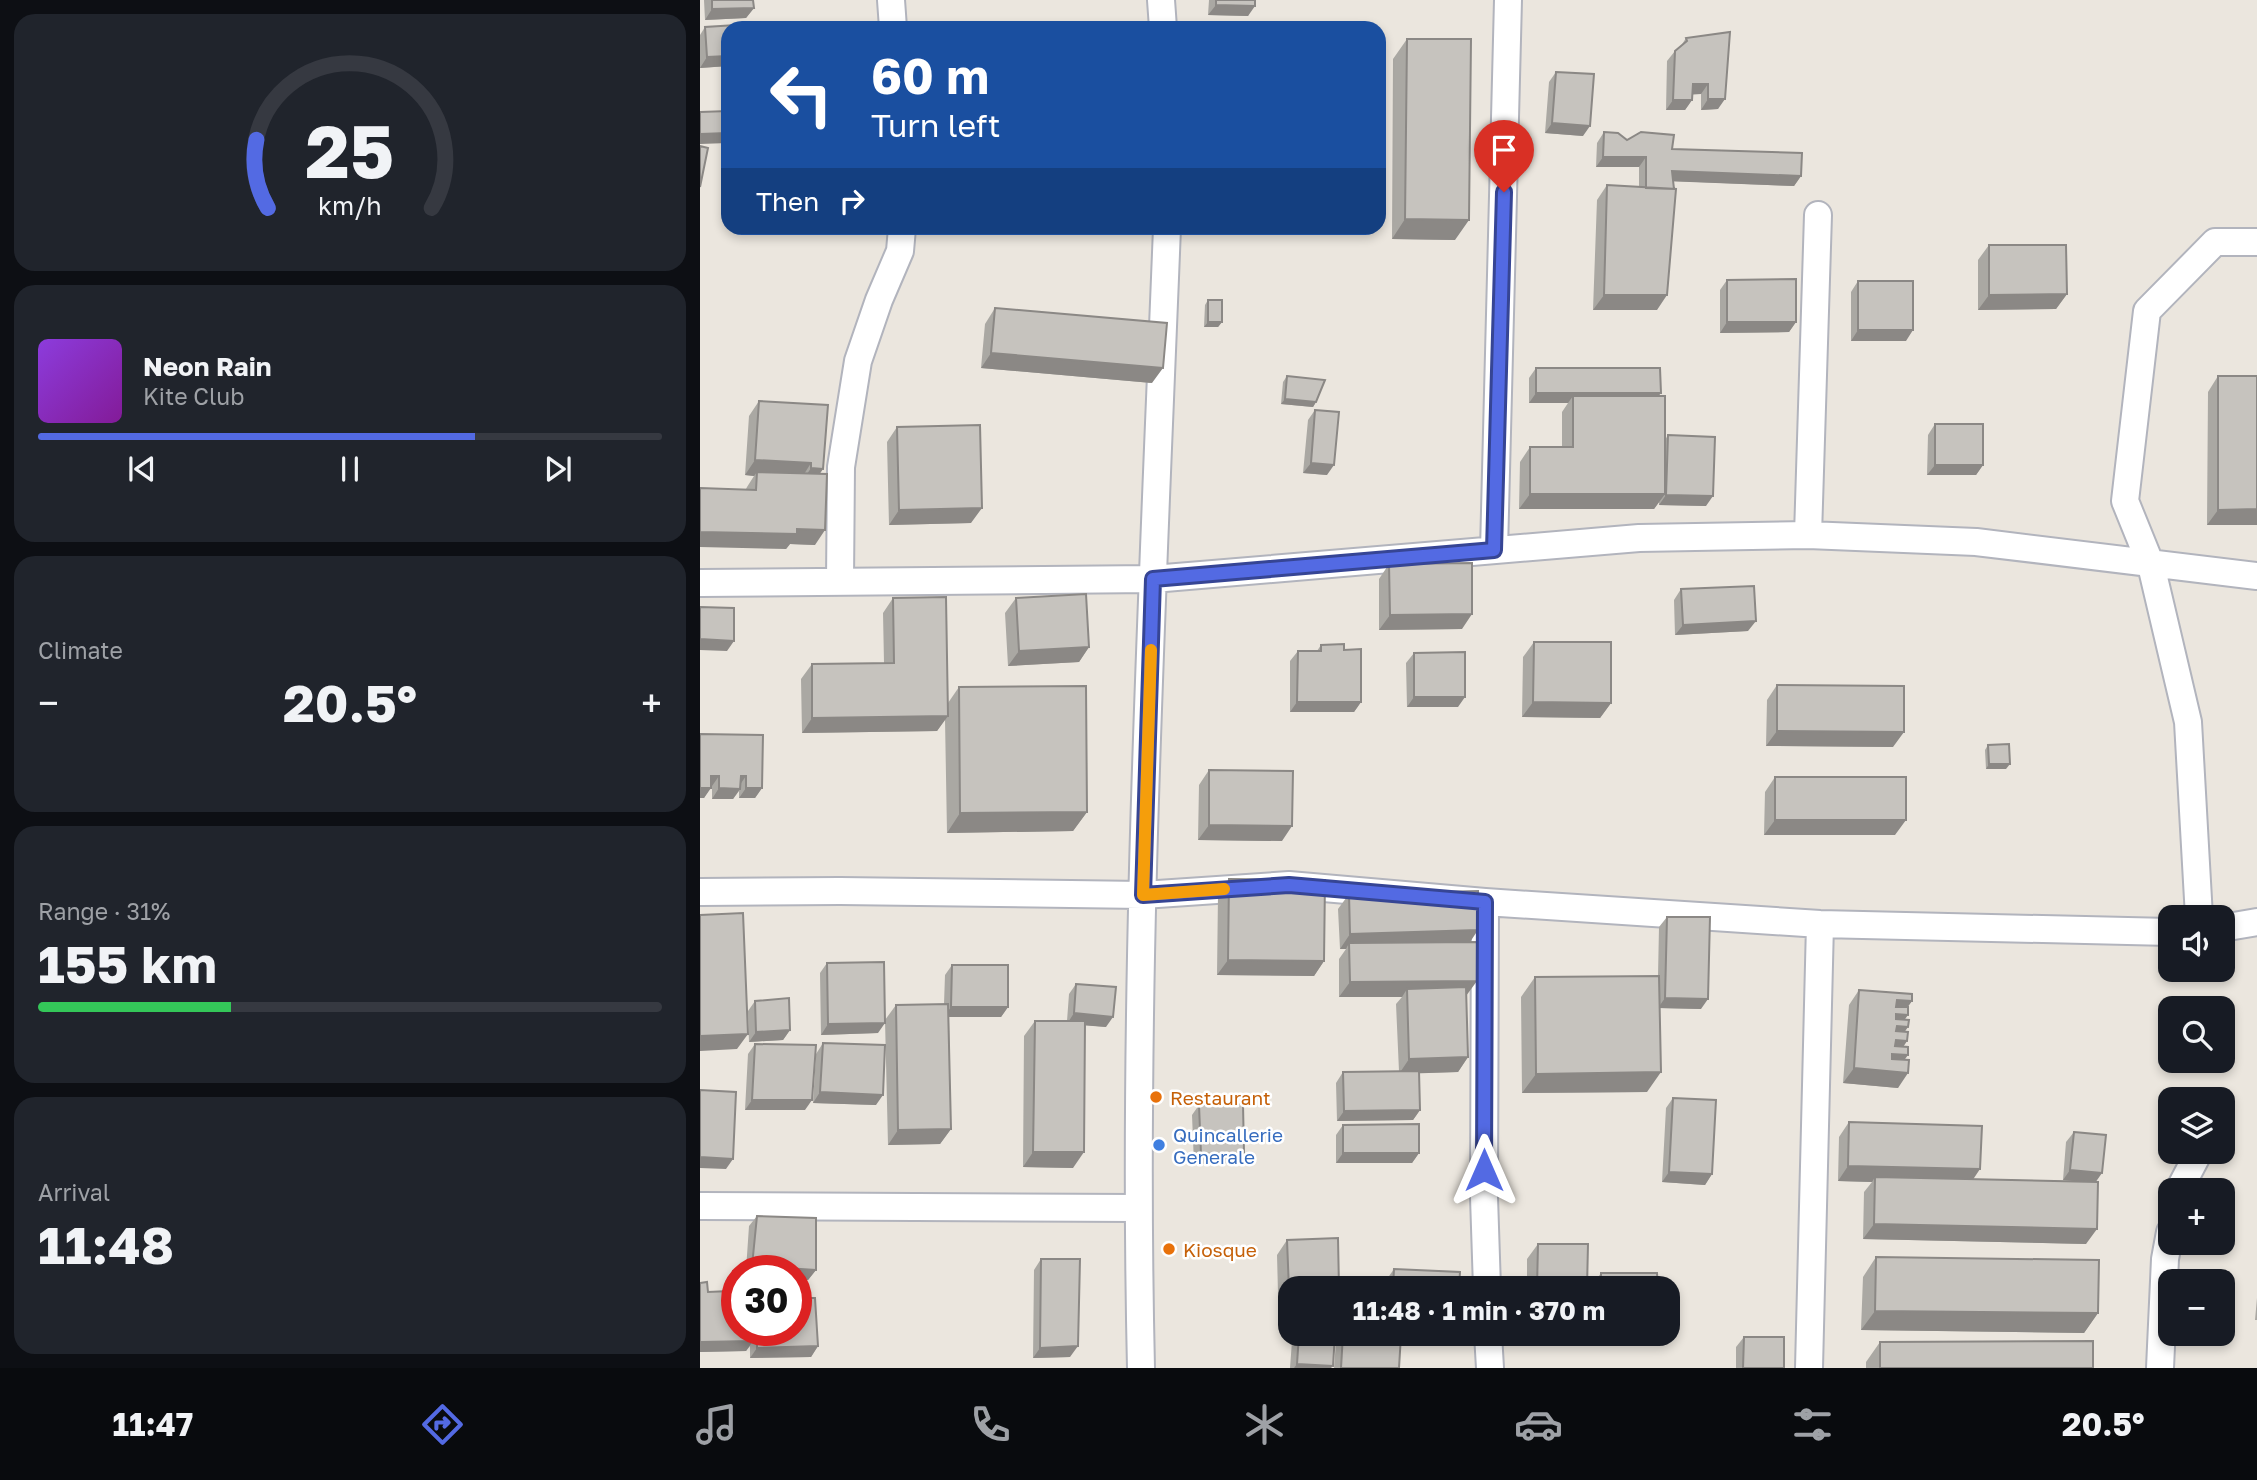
<!DOCTYPE html>
<meta charset="utf-8">
<style>
:root{--surface:#171b24;--page:#20242c;--text:#f1f3f6;--muted:#9ea1a6;--line:#363941;--accent:#536ae3}
body{margin:0;font-family:"Golos Text",sans-serif;background:var(--page);color:var(--text);height:100vh;display:flex;flex-direction:column;font-size:26px;white-space:nowrap}
*{box-sizing:border-box;margin:0}
p{font-size:23px;color:var(--muted)}
.icon{flex:none;width:38px;height:38px;fill:none;stroke:currentColor;stroke-width:2;stroke-linecap:round;stroke-linejoin:round}
.map{position:relative;flex:1;overflow:hidden}
.side{display:flex;flex-direction:column;gap:14px;padding:14px;background:#0d0f14;width:700px}
.side>*{flex:none}
.guide{position:absolute;left:21px;top:21px;width:665px;height:214px;border-radius:21px;box-shadow:0 4px 10px #0003;background:#1a4fa0;color:#fff;overflow:hidden}
.buttons{position:absolute;left:1458px;top:905px;display:grid;gap:14px}
.buttons a{display:grid;place-items:center;width:77px;height:77px;border-radius:14px;background:var(--surface);box-shadow:0 4px 10px #0003;font-size:35px}
.speed{position:absolute;left:21px;top:1255px;display:flex;gap:14px;font-size:35px;font-weight:700;text-align:center}
.speed>*{display:grid;place-content:center;width:91px;height:91px;border-radius:50%;background:var(--surface);box-shadow:0 4px 10px #0003;line-height:1}
.speed .limit{border:10px solid #d22;background:#fff;color:#111}
.pin{position:absolute;display:grid;place-items:center;width:60px;height:60px;color:#fff;margin:-72px -30px;border-radius:50% 50% 50% 0;rotate:-45deg;box-shadow:0 0 7px #0007}
.pin .icon{rotate:45deg}
.me{position:absolute;width:77px;margin:-38px;rotate:0deg;stroke-linejoin:round;filter:drop-shadow(0 0 5px #0008)}
.turn{display:flex;align-items:center;gap:24px;height:147px;padding:0 35px;font-size:32px}
.turn .icon{width:91px;height:91px;stroke-width:2.5}
.turn b{display:block;font-size:49px;line-height:60px}
.then{display:flex;align-items:center;height:66px;padding:0 35px;background:#0003;gap:14px;font-size:26px}
.big{font-size:52px;font-weight:700;line-height:1.1}
.side .tile{flex:1;display:flex;flex-direction:column;justify-content:center;gap:10px;min-width:0;padding:0 24px;border-radius:21px;background:var(--page)}
.side .dial{align-items:center;gap:0}
.dial svg{height:182px;overflow:visible;fill:none;stroke:var(--line);stroke-width:7;stroke-linecap:round;text-anchor:middle}
.dial text{fill:var(--text);stroke:none}
.song{display:flex;align-items:center;gap:21px}
.cover{width:84px;height:84px;border-radius:10px;background:linear-gradient(135deg,hsl(270 70% 55%),hsl(290 70% 35%))}
.played{height:7px;border-radius:4px;background:linear-gradient(90deg,var(--accent) 70%,var(--line) 70%)}
.keys{display:flex;justify-content:space-around;direction:ltr}
.heat{display:flex;justify-content:space-between;align-items:center;font-size:38px;direction:ltr}
.charge{height:10px;border-radius:5px;background:linear-gradient(90deg,#34c759 31%,var(--line) 0)}
.trip{position:absolute;left:578px;top:1276px;width:402px;height:70px;border-radius:21px;background:var(--surface);box-shadow:0 4px 10px #0003;font-weight:700;line-height:70px;text-align:center}
.menu{display:flex;height:112px;justify-content:space-around;align-items:center;background:#090b0e;color:var(--muted)}
.menu .icon{width:49px;height:49px}
.menu .on{color:var(--accent)}
.menu b{font-size:32px;color:var(--text)}
main{display:flex;flex:1;min-height:0}
.map>svg:first-child{display:block}
</style>
<main>
<section class="side">
<div class="tile dial"><svg viewBox="0 0 100 80">
<path d="M14 69A42 42 0 1 1 86 69"/>
<path d="M14 69A42 42 0 0 1 9 39" stroke="#536ae3"/>
<text x="50" y="56" font-size="32" font-weight="700">25</text>
<text x="50" y="72" font-size="11">km/h</text>
</svg></div>
<div class="tile">
<div class="song"><i class="cover"></i><div><b>Neon Rain</b><p>Kite Club</p></div></div>
<div class="played"></div>
<div class="keys"><svg class="icon" aria-label="previous" viewBox="0 0 24 24"><path d="M18 5L8 12l10 7zM5 5v14"/></svg><svg class="icon" aria-label="pause" viewBox="0 0 24 24"><path d="M8 5v14M16 5v14"/></svg><svg class="icon" aria-label="next" viewBox="0 0 24 24"><path d="M6 5l10 7-10 7zM19 5v14"/></svg></div>
</div>
<div class="tile"><p>Climate</p>
<div class="heat"><a>−</a><b class="big">20.5°</b><a>+</a></div>
</div>
<div class="tile"><p>Range · 31%</p><b class="big">155 km</b><div class="charge"></div></div>
<div class="tile"><p>Arrival</p><b class="big">11:48</b></div>
</section>
<div class="map">
<svg width="1557" height="1368" viewBox="0 0 1557 1368">
<rect width="100%" height="100%" fill="#ebe6de"/>
<g fill="none" stroke-linecap="round" stroke-linejoin="round">
<defs>
<path id="street" d="M191,0L193,28
M461,0L463,28
M1108,535L1118,215
M794,550L808,0
M140,581L141,467L158,361L179,300L200,251L202,228
M0,583L453,579L939,538L1108,535L1276,542L1557,576
M0,892L140,891L443,895L589,885L785,902L1120,924L1470,932
M785,902L784,1197L787,1288
M1499,917L1488,722L1451,565L1425,501L1447,311L1515,242H1557
M1522,928L1557,922
M1479,1190L1499,1152
M0,1206L437,1208
M788,1334L790,1368
M441,1368C432,988 452,607 467,228
M1109,1368L1120,924
M1460,1368L1465,1259L1470,1232"/>
</defs>
<use href="#street" stroke="#b2b4bd" stroke-width="30"/>
<use href="#street" stroke="#fff" stroke-width="26"/>
</g>
<path fill="#aaa8a3" d="M4,0H53L54,8L46,18L5,20Z
M509,0H555L548,16L508,15Z
M5,27L28,28V66L0,68V35Z
M1030,32L1018,109L1001,110V94H992V100L985,110H966L967,61L975,51L981,46L986,38Z
M707,39L755,240L692,239L693,59Z
M856,72L883,136L845,133L849,82Z
M904,132L927,140L1101,176L1094,186L973,181L957,310H893L897,200L907,185L939,187V167H896L897,143Z
M1289,245L1367,294L1356,309L1278,310V260Z
M1027,280L1096,322L1089,332L1020,333V290Z
M1158,281L1206,341H1151V292Z
M508,300L522,322L518,327H504L505,305Z
M295,308L452,383L281,368L285,324Z
M836,368L958,396L965,440L968,435L1006,506L959,505V502L954,509H819L820,462L830,447H862V412L868,403H829V378Z
M587,376L616,402L613,407L581,404L583,382Z
M1518,376L1557,525H1507L1508,392Z
M59,401L120,473L115,545L90,544L86,549L46,489L47,487L54,476L45,475L49,416Z
M615,410L627,475L603,473L608,420Z
M1235,424L1283,465L1276,475H1227L1228,435Z
M197,427L271,523L189,525L187,442Z
M689,564L762,629L679,630V579Z
M981,589L1048,631L975,635L974,600Z
M193,598L248,703L259,687L387,812L373,831L247,833L245,719L237,731L102,733L101,679L112,664L184,663L183,613Z
M316,598L389,647L379,662L308,666L305,613Z
M834,642L911,703L900,718L822,717L823,657Z
M621,645L644,650L661,702L654,712H590V661L598,651H617Z
M714,653L758,707H707L706,663Z
M1077,685L1193,747L1066,746L1067,700Z
M0,734L62,788L55,798H39V791L33,799H12V786H11L4,798Z
M1288,745L1306,769H1286L1285,750Z
M509,770L582,841L498,840L499,785Z
M1075,777L1195,835H1064L1065,792Z
M529,879L624,961L614,976L517,975L518,894Z
M649,894L770,942L766,996L768,1057L758,1072L719,1073L720,1110L713,1120L637,1121L636,1083L643,1072L699,1071L696,1004L702,997H639V959L646,949H640L638,909Z
M967,917L1001,1009L960,1008L947,1092L822,1093L821,997L835,977L958,976L959,927Z
M127,963L178,1033L121,1035L120,973Z
M252,965L308,1007L301,1017H249L251,1129L240,1144L188,1145L185,1020L196,1005L244,1004L245,975Z
M376,984L406,1027L385,1025L373,1168L323,1167L324,1036L335,1021H367L369,994Z
M1159,990L1212,1001L1207,1007L1204,1020L1205,1032L1207,1041L1203,1047L1205,1060L1198,1088L1143,1083L1149,1005Z
M55,1001L90,1030L83,1040L49,1042L48,1011Z
M123,1043L176,1105L113,1103L116,1054Z
M55,1044L105,1110H45L48,1054Z
M973,1098L1012,1174L1005,1185L962,1182L966,1108Z
M499,1105L537,1163L494,1164L492,1115Z
M1149,1122L1273,1179L1372,1181L1363,1180L1366,1142L1374,1132L1396,1182L1386,1244L1163,1239L1164,1192L1172,1182L1138,1181L1139,1137Z
M643,1125L719,1153L712,1163H636V1135Z
M57,1216L116,1270L108,1280L96,1279V1270H46L49,1226Z
M587,1240L590,1288V1330H579L577,1255Z
M838,1244L887,1288H827V1259Z
M1176,1257L1398,1313L1384,1333L1161,1330L1163,1277Z
M341,1259L370,1357L333,1358L334,1270Z
M694,1269L759,1288H686L687,1279Z
M33,1271L37,1330H96L118,1346L111,1357L50,1358V1346L46,1351L0,1352V1283L8,1292L24,1291L25,1281Z
M901,1273L958,1288H894V1283Z
M1557,1298V1320H1555Z
M597,1334H635L631,1368H590L592,1341Z
M642,1334H753L750,1339L701,1336L699,1368H634L636,1342Z
M826,1334H884L876,1345H826Z
M1044,1337L1084,1368H1036V1347Z
M1180,1342L1393,1368H1166V1362Z"/>
<path fill="#8b8885" d="M516,5L555,6L548,16L508,15Z
M54,8L46,18L5,20L12,9Z
M28,56V66L0,68L7,57Z
M993,84H1008L1001,94L985,95Z
M1008,99H1025L1018,109L1001,110Z
M973,100H992L985,110H966Z
M852,123L890,126L883,136L845,133Z
M28,133V143L0,144V134Z
M903,157H946L939,167H896Z
M972,171L1101,176L1094,186L964,181Z
M705,219L769,220L755,240L692,239Z
M1367,294L1356,309L1278,310L1289,295Z
M904,295H967L957,310H893Z
M508,322H522L518,327H504Z
M1027,322H1096L1089,332L1020,333Z
M1158,330H1213L1206,341H1151Z
M291,353L463,368L452,383L281,368Z
M836,393H961L953,403L873,396L868,403H829Z
M585,399L616,402L613,407L581,404Z
M55,460L111,463L101,479L57,472L54,476L45,475Z
M611,463L634,465L627,475L603,473Z
M1235,465H1283L1276,475H1227Z
M111,468L123,469L113,484L101,483Z
M830,494H965L954,509H819Z
M966,495L1013,496L1006,506L959,505Z
M282,508L271,523L189,525L199,510Z
M1557,509V525H1507L1518,510Z
M97,529L125,530L115,545L90,544L86,549L0,547V532Z
M772,614L762,629L679,630L690,615Z
M1056,621L1048,631L975,635L983,625Z
M0,639L34,641L27,651L0,650Z
M389,647L379,662L308,666L319,651Z
M714,697H765L758,707H707Z
M597,702H661L654,712H590Z
M833,702L911,703L900,718L822,717Z
M248,716L237,731L102,733L112,718Z
M1077,731L1204,732L1193,747L1066,746Z
M1289,764H1310L1306,769H1286Z
M11,776H19L12,786H4Z
M41,776H46L39,786Z
M0,788H11L4,798H0Z
M19,788L40,789L33,799H12Z
M46,788H62L55,798H39Z
M387,812L373,831L247,833L260,813Z
M1075,820H1206L1195,835H1064Z
M509,825L592,826L582,841L498,840Z
M778,930L768,945L649,943L646,949H640L650,934Z
M528,960L624,961L614,976L517,975Z
M777,981L766,996L707,989L702,997H639L650,982Z
M965,998L1008,999L1001,1009L958,1008Z
M1197,1000L1212,1001L1202,1015H1208L1200,1026L1208,1027L1199,1040L1207,1041L1198,1054L1208,1055L1197,1070L1182,1069Z
M251,1007H308L301,1017H244Z
M374,1013L413,1017L406,1027L367,1024Z
M185,1023L178,1033L121,1035L128,1024Z
M90,1030L83,1040L49,1042L56,1032Z
M48,1034L37,1049L0,1051V1036Z
M768,1057L758,1072L699,1074L709,1059Z
M1154,1068L1208,1073L1198,1088L1143,1083Z
M961,1072L947,1092L822,1093L836,1074Z
M120,1092L183,1095L176,1105L113,1103Z
M52,1100H112L105,1110H45Z
M720,1110L713,1120L637,1121L644,1111Z
M251,1129L240,1144L188,1145L198,1130Z
M333,1152H384L373,1168L323,1167Z
M544,1153L537,1163L494,1164L501,1154Z
M643,1153H719L712,1163H636Z
M0,1157L33,1159L26,1169L0,1168Z
M1148,1166L1280,1169L1270,1184L1175,1177L1172,1182L1138,1181Z
M1370,1170L1402,1173L1395,1183L1363,1180Z
M969,1172L1012,1174L1005,1185L962,1182Z
M1174,1224L1397,1229L1386,1244L1163,1239Z
M52,1266L116,1270L108,1280L96,1279V1270H49Z
M1175,1311L1398,1313L1384,1333L1161,1330Z
M590,1315V1330H579Z
M685,1334H753L750,1339L684,1335Z
M834,1334H884L876,1345H826Z
M897,1334H953L951,1337H894Z
M53,1341L46,1351L0,1352V1342Z
M118,1346L111,1357L50,1358L57,1348Z
M378,1346L370,1357L333,1358L340,1348Z
M597,1364L633,1366L631,1368H594Z"/>
<path fill="#c6c3be" stroke="#8b8885" stroke-width="2" d="M12,0H53L54,8L12,9Z
M516,0H555V6L516,5Z
M52,24V28H28V56L7,57L5,27Z
M1030,32L1025,99H1008V84H993L992,100H973L975,51L987,41L986,38Z
M707,39H771L769,220L705,219Z
M856,72L894,74L890,126L852,123Z
M28,111V133L0,134V112Z
M904,132L918,133L927,140L941,132L974,135L972,149L1102,153L1101,176L972,171L974,189L946,188V157H903Z
M0,146L8,148L0,187Z
M907,185L976,189L967,295H904Z
M1289,245H1366L1367,294L1289,295Z
M1096,279V322H1027V280Z
M1158,281H1213V330H1158Z
M508,300H522V322H508Z
M295,308L467,323L463,368L291,353Z
M836,368H960L961,393H836Z
M587,376L625,380L616,402L585,399Z
M1518,376H1557V509L1518,510Z
M873,396H965V494H830V447H873Z
M59,401L128,405L123,469L111,468V463L55,460Z
M615,410L639,412L634,465L611,463Z
M1235,424H1283V465H1235Z
M280,425L282,508L199,510L197,427Z
M968,435L1015,437L1013,496L966,495Z
M57,472L127,474L125,530L97,529V534L0,532V488L56,490Z
M772,563V614L690,615L689,564Z
M1054,586L1056,621L983,625L981,589Z
M386,594L389,647L319,651L316,598Z
M246,597L248,716L112,718V664L194,663L193,598Z
M0,607L34,608V641L0,639Z
M834,642H911V703L833,702Z
M644,644V650L661,649V702H597L598,651H621V645Z
M765,652V697H714V653Z
M1077,685L1204,686V732L1077,731Z
M386,686L387,812L260,813L259,687Z
M0,734L63,735L62,788H46V776H41L40,789L19,788V776H11V788H0Z
M1309,744L1310,764H1289L1288,745Z
M509,770L593,771L592,826L509,825Z
M1075,777H1206V820H1075Z
M529,879L625,880L624,961L528,960Z
M778,891V930L650,934L649,894Z
M43,913L48,1034L0,1036V915Z
M967,917H1010L1008,999L965,998Z
M777,942V981L650,982L649,943Z
M184,962L185,1023L128,1024L127,963Z
M252,965H308V1007H251Z
M959,976L961,1072L836,1074L835,977Z
M376,984L416,987L413,1017L374,1013Z
M766,987L768,1057L709,1059L707,989Z
M1159,990L1212,994V1001L1197,1000L1196,1007H1208V1015L1196,1014V1019L1209,1020L1208,1027L1197,1026L1196,1031L1208,1032L1207,1041L1196,1040L1195,1046L1208,1047V1055L1192,1054V1059L1209,1060L1208,1073L1154,1068Z
M89,998L90,1030L56,1032L55,1001Z
M248,1004L251,1129L198,1130L196,1005Z
M335,1021H385L384,1152H333Z
M123,1043L185,1045L183,1095L120,1092Z
M55,1044L116,1045L112,1100H52Z
M719,1071L720,1110L644,1111L643,1072Z
M0,1090L36,1092L33,1159L0,1157Z
M973,1098L1016,1100L1012,1174L969,1172Z
M543,1104L544,1153L501,1154L499,1105Z
M1149,1122L1282,1126L1280,1169L1148,1166Z
M719,1124V1153H643V1125Z
M1374,1132L1406,1135L1402,1173L1370,1170Z
M1175,1177L1398,1182L1397,1229L1174,1224Z
M57,1216L116,1218V1270L52,1266Z
M638,1238L639,1288H590V1315L587,1240Z
M838,1244H888L887,1288H837Z
M1176,1257L1399,1260L1398,1313L1175,1311Z
M341,1259H380L378,1346L340,1348Z
M694,1269L760,1272L759,1288H693Z
M33,1271H37V1330H52L53,1341L0,1342V1283L7,1282L8,1292L30,1291Z
M901,1273H957L958,1288H901Z
M96,1298H115L118,1346L57,1348V1330H96Z
M599,1334H635L633,1366L597,1364Z
M643,1334H669L701,1335L699,1368H641Z
M1044,1337H1084V1368H1043Z
M1393,1341V1368H1180V1342Z"/>
<g fill="none" stroke-linecap="round" stroke-linejoin="round">
<defs>
<path id="route" d="M784,1170L785,902L589,885L443,895L453,579L794,550L804,192"/>
</defs>
<use href="#route" stroke="#364594" stroke-width="18"/>
<use href="#route" stroke="#536ae3" stroke-width="12"/>
<path stroke="#f59e0b" stroke-width="12" d="M451,650L443,895L524,889"/>
</g>
<g fill="#e8710a" stroke="#fff" stroke-width="2.5">
<circle cx="456" cy="1097" r="7"/>
<circle cx="469" cy="1249" r="7"/>
</g>
<circle fill="#3f7fe0" stroke="#fff" stroke-width="2.5" cx="459" cy="1145" r="7"/>
<g text-anchor="middle" dominant-baseline="central" stroke-width="5" stroke-linejoin="round" paint-order="stroke">
<g font-size="19" fill="#c56008" stroke="#fff" text-anchor="start">
<text x="470" y="1097">Restaurant</text>
<text x="483" y="1249">Kiosque</text>
</g>
<g font-size="19" fill="#366cbe" stroke="#fff" text-anchor="start">
<text x="473" y="1134">Quincallerie<tspan x="473" dy="22">Generale</tspan></text>
</g>
</g>
</svg>
<div class="buttons">
<a><svg class="icon" aria-label="sound" viewBox="0 0 24 24"><path d="M4 9h4l5-4v14l-5-4H4zM17 9q2 3 0 6"/></svg></a>
<a><svg class="icon" aria-label="search" viewBox="0 0 24 24"><circle cx="10" cy="10" r="6"/><path d="M15 15l6 6"/></svg></a>
<a><svg class="icon" aria-label="layers" viewBox="0 0 24 24"><path d="M12 4l9 5-9 5-9-5zM3 14l9 5 9-5"/></svg></a>
<a>+</a>
<a>−</a>
</div>
<div class="speed"><div class="limit">30</div></div>
<div class="pin" style="left:804px;top:192px;background:#d93025"><svg class="icon" aria-label="arrive" viewBox="0 0 24 24"><path d="M6 21V4h12l-3 4 3 4H6"/></svg></div>
<svg class="me" style="left:784px;top:1170px" viewBox="-20 -20 40 40"><path d="M0-17L14 15 0 8-14 15z" fill="#536ae3" stroke="#fff" stroke-width="4"/></svg>
<div class="trip">11:48 · 1 min · 370 m</div>
<div class="guide">
<div class="turn"><svg class="icon" aria-label="left" viewBox="0 0 24 24"><path d="M17 20v-9H6M10 6l-5 5 5 5"/></svg><div><b>60 m</b>Turn left</div></div>
<div class="then">Then<svg class="icon" aria-label="right" viewBox="0 0 24 24"><path d="M7 20v-9h11M14 6l5 5-5 5"/></svg></div>
</div>
</div>
</main>
<nav class="menu">
<b>11:47</b>
<svg class="icon on" aria-label="directions" viewBox="0 0 24 24"><path d="M12 3l9 9-9 9-9-9zM9 14v-3h6M13 9l2 2-2 2"/></svg>
<svg class="icon" aria-label="music" viewBox="0 0 24 24"><path d="M9 18V5l10-2v13"/><circle cx="6" cy="18" r="3"/><circle cx="16" cy="16" r="3"/></svg>
<svg class="icon" aria-label="phone" viewBox="0 0 24 24"><path d="M5 4h4l2 5-3 2q2 4 5 5l2-3 5 2v4C11 20 4 13 5 4z"/></svg>
<svg class="icon" aria-label="climate" viewBox="0 0 24 24"><path d="M12 3v18M4 7l16 10M4 17L20 7"/></svg>
<svg class="icon" aria-label="car" viewBox="0 0 24 24"><path d="M5 17H2v-5l4-1 3-4h7l3 4 3 1v5h-3M9 17h6M6 11h13"/><circle cx="7" cy="17" r="2"/><circle cx="17" cy="17" r="2"/></svg>
<svg class="icon" aria-label="filters" viewBox="0 0 24 24"><path d="M4 7h16M4 17h16"/><circle cx="9" cy="7" r="2"/><circle cx="15" cy="17" r="2"/></svg>
<b>20.5°</b>
</nav>
